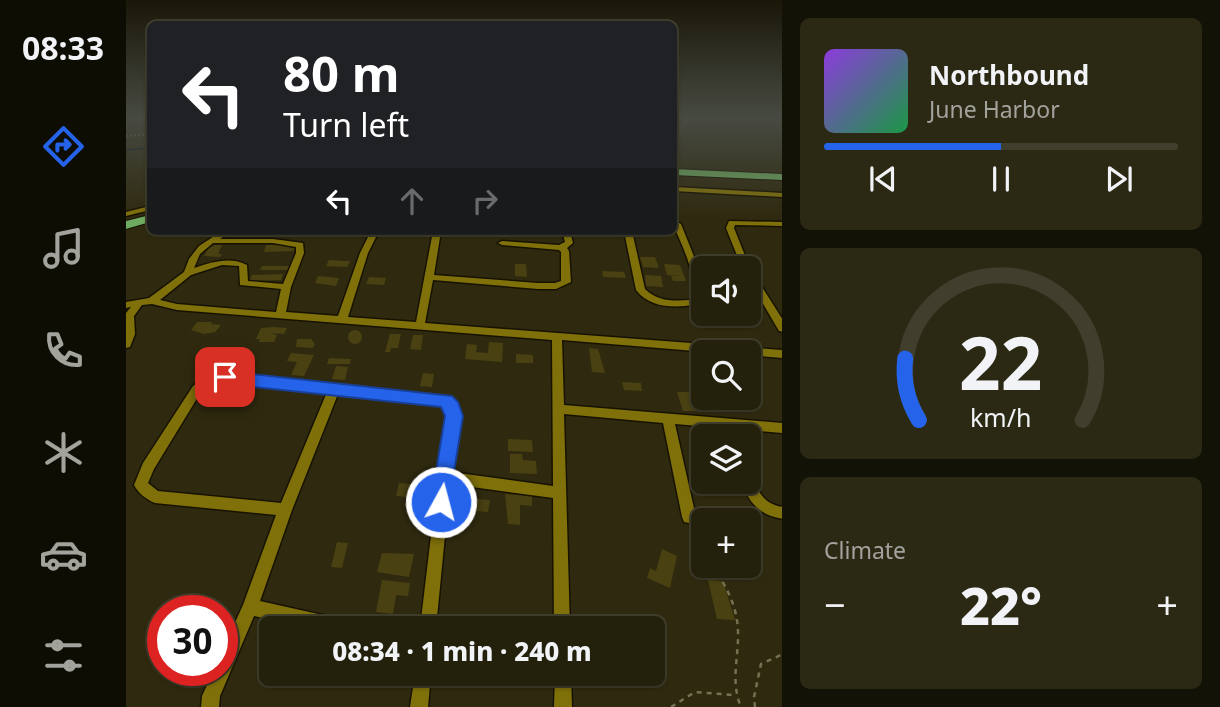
<!DOCTYPE html>
<meta charset="utf-8">
<style>
:root{--surface:#23200b;--page:#2b2814;--text:#f1f3f6;--muted:#a3a39d;--line:#403e2c;--accent:#2563eb}
body{margin:0;font-family:"Noto Sans",sans-serif;background:var(--page);color:var(--text);height:100vh;display:flex;flex-direction:column;font-size:26px;white-space:nowrap}
*{box-sizing:border-box;margin:0}
p{font-size:23px;color:var(--muted)}
.icon{flex:none;width:38px;height:38px;fill:none;stroke:currentColor;stroke-width:2;stroke-linecap:round;stroke-linejoin:round}
.map{position:relative;flex:1;overflow:hidden}
.side{display:flex;flex-direction:column;gap:18px;padding:18px;background:#131206;width:438px}
.side>*{flex:none}
.banner{position:absolute;left:21px;top:21px;width:530px;height:214px;border-radius:10px;box-shadow:0 2px 5px #0004,0 0 0 2px var(--line);background:#202124;color:#fff;overflow:hidden}
.tools{position:absolute;left:565px;top:256px;display:grid;gap:14px}
.tools a{display:grid;place-items:center;width:70px;height:70px;border-radius:10px;background:var(--surface);box-shadow:0 2px 5px #0004,0 0 0 2px var(--line);font-size:35px}
.speed{position:absolute;left:21px;top:595px;display:flex;gap:14px;font-size:35px;font-weight:700;text-align:center}
.speed>*{display:grid;place-content:center;width:91px;height:91px;border-radius:50%;background:var(--surface);box-shadow:0 2px 5px #0004,0 0 0 2px var(--line);line-height:1}
.speed .limit{border:10px solid #d22;background:#fff;color:#111}
.pin{position:absolute;display:grid;place-items:center;width:60px;height:60px;color:#fff;margin:-30px;border-radius:14px;box-shadow:0 4px 10px #0006}
.me{position:absolute;width:77px;margin:-38px;rotate:7deg;stroke-linejoin:round;filter:drop-shadow(0 0 5px #0008)}
.turn{display:flex;align-items:center;gap:24px;height:147px;padding:0 21px;font-size:32px}
.turn .icon{width:91px;height:91px;stroke-width:2.5}
.turn b{display:block;font-size:49px;line-height:60px}
.lanes{display:flex;align-items:center;height:66px;padding:0 21px;background:#0003;justify-content:center;gap:35px;direction:ltr}
.lanes .off{opacity:.35}
.big{font-size:52px;font-weight:800;line-height:1.1}
.side .widget{flex:1;display:flex;flex-direction:column;justify-content:center;gap:10px;min-width:0;padding:0 24px;border-radius:10px;background:var(--page)}
.side .dial{align-items:center;gap:0}
.dial svg{height:182px;overflow:visible;fill:none;stroke:var(--line);stroke-width:7;stroke-linecap:round;text-anchor:middle}
.dial text{fill:var(--text);stroke:none}
.song{display:flex;align-items:center;gap:21px}
.cover{width:84px;height:84px;border-radius:10px;background:linear-gradient(135deg,hsl(270 70% 55%),hsl(140 70% 35%))}
.played{height:7px;border-radius:4px;background:linear-gradient(90deg,var(--accent) 50%,var(--line) 50%)}
.keys{display:flex;justify-content:space-around;direction:ltr}
.heat{display:flex;justify-content:space-between;align-items:center;font-size:38px;direction:ltr}
.trip{position:absolute;left:133px;top:616px;width:406px;height:70px;border-radius:10px;background:var(--surface);box-shadow:0 2px 5px #0004,0 0 0 2px var(--line);font-weight:800;line-height:70px;text-align:center}
main{display:flex;flex:1;min-height:0}
.menu{display:flex;flex-direction:column;width:126px;justify-content:space-around;align-items:center;background:#0e0d04;color:var(--muted)}
.menu .icon{width:49px;height:49px}
.menu .active{color:var(--accent)}
.menu b{font-size:32px;color:var(--text)}
.map>svg:first-child{display:block}
</style>
<main>
<nav class="menu">
<b>08:33</b>
<svg class="icon active" aria-label="directions" viewBox="0 0 24 24"><path d="M12 3l9 9-9 9-9-9zM9 14v-3h6M13 9l2 2-2 2"/></svg>
<svg class="icon" aria-label="music" viewBox="0 0 24 24"><path d="M9 18V5l10-2v13"/><circle cx="6" cy="18" r="3"/><circle cx="16" cy="16" r="3"/></svg>
<svg class="icon" aria-label="phone" viewBox="0 0 24 24"><path d="M5 4h4l2 5-3 2q2 4 5 5l2-3 5 2v4C11 20 4 13 5 4z"/></svg>
<svg class="icon" aria-label="climate" viewBox="0 0 24 24"><path d="M12 3v18M4 7l16 10M4 17L20 7"/></svg>
<svg class="icon" aria-label="car" viewBox="0 0 24 24"><path d="M5 17H2v-5l4-1 3-4h7l3 4 3 1v5h-3M9 17h6M6 11h13"/><circle cx="7" cy="17" r="2"/><circle cx="17" cy="17" r="2"/></svg>
<svg class="icon" aria-label="filters" viewBox="0 0 24 24"><path d="M4 7h16M4 17h16"/><circle cx="9" cy="7" r="2"/><circle cx="15" cy="17" r="2"/></svg>
</nav>
<div class="map">
<svg width="657" height="707" viewBox="0 0 657 707">
<rect width="100%" height="100%" fill="#2f2a0f"/>
<g fill="none" stroke-linecap="round" stroke-linejoin="round">
<path stroke="#061a20" stroke-width="2" d="M0,150L24,148"/>
</g>
<path fill="#494112" d="M89,245H96L92,254H96L94,257L78,256L83,247Z
M140,245H166L169,246L168,251L138,252Z
M514,257H529L533,268L517,267Z
M203,260L217,261H224L221,267L200,266Z
M389,264H400L401,277L389,276Z
M538,264L554,265L560,281H547L545,276H554L541,275Z
M136,266H164L162,270H134Z
M476,271L498,272L500,278L477,277Z
M157,274L155,280L123,281L126,275Z
M519,275L535,276L537,287L520,286Z
M192,276L213,278L210,286L189,283Z
M243,277L260,278L258,285L240,284Z
M71,322H86L85,324L95,325L89,332L78,334L65,330Z
M135,328L147,327L161,328L158,334L144,333L151,335L148,342H133L134,339H130Z
M222 337a7 7 0 1 1 14 0a7 7 0 1 1-14 0Z
M264,334H275L272,348H265L264,352H259Z
M287,335H297L295,350L284,349Z
M171,339H185L189,344L187,348L170,347Z
M363,342L377,343L376,362L339,359L341,344L351,345L350,352L362,353Z
M463,348L472,349L479,373L466,372Z
M165,353L188,355L178,376L165,375L171,362L161,361Z
M390,354L407,355V363H390Z
M203,358L225,359L224,364H201Z
M623,362H626L636,382L624,381Z
M210,366L222,367L219,380L206,379Z
M297,373L308,374L306,387L294,386Z
M496,382L515,383L516,391L498,390Z
M551,392H563L572,411H557Z
M382,439L406,440L407,452L382,451Z
M384,454H396L397,460L410,461L411,474L384,473Z
M273,483L299,485L297,499L270,496Z
M379,494L406,496V506L394,505V525L382,524Z
M351,499L364,500L362,512L350,511Z
M211,542L222,543L216,568L205,567Z
M536,549L551,556L544,588L521,578L524,568L530,571Z
M256,553L288,554L283,577L251,572Z
M256,580L284,583L282,596L270,595L267,614L250,612Z
M582,580L597,581L609,620L591,619Z"/>
<g fill="none" stroke-linecap="round" stroke-linejoin="round">
<defs>
<path id="street" d="M548,187L657,193V197L548,191Z
M24,206V210L0,216V212Z
M548,220L555,224L571,264L610,265L614,268L572,269C576,282 577,292 571,304L568,305C547,308 524,308 510,290L498,231H506L519,289C532,302 548,301 564,300C573,276 556,247 548,226Z
M603,221L657,222V226L609,225L608,228L624,268L623,270V268H616L600,228Z
M96,231H106L94,239H147L177,243L178,253L165,287L160,312L212,316L234,253L245,231H253L242,253L222,317L290,322L307,231H315L308,275L412,283H429L435,281V252L433,250L376,245L372,243L376,241L433,245L439,242L436,231H444L447,243L441,248L443,251L445,282L430,289H412L307,280L299,323L657,350V358L623,355V352H581L436,340L438,405L657,423V433L549,424L570,517L568,522L563,523L558,522L556,517L537,423L438,414L444,628H428L427,498L324,484L310,628H294L312,477L322,416L321,409L317,405L212,394L166,510L134,601L219,620L225,622L227,628H184L128,616L94,696L93,707H75L76,696L88,670H96V651L117,605L150,515L29,503C21,500 12,493 8,485L17,463L67,386L76,379L99,373L320,397L330,404L334,416L325,472L427,486L426,340L51,310L26,304L16,305L8,316L9,334L4,347L0,348V313L5,307L0,308V302L23,298L58,272L63,259L73,246ZM87,243H147L170,247V253L157,284L122,281L121,265C105,256 85,262 68,268L74,254ZM96,265L113,266L114,285L155,289L150,312L51,304L34,300L65,275ZM99,381L201,392L155,503L32,491L22,483L28,469L75,392L84,385Z
M623,270L627,273L657,320V332L653,331L623,280Z
M623,476L626,477C633,493 638,504 657,507V519C633,515 623,503 615,481H623Z
M289,674H305L302,707H284Z
M429,674H445L446,707H428Z"/>
<path id="primary" d="M548,169L657,174V180L548,175Z
M24,215V222L0,229V221Z"/>
</defs>
<use href="#street" stroke="#171200" stroke-width="3"/>
<use href="#primary" stroke="#171200" stroke-width="2"/>
<path stroke="#767150" stroke-width="2" stroke-dasharray="2 2" stroke-linecap="butt" d="M0,120L17,118
M548,135L564,118
M0,136L24,134
M567,527L569,532"/>
<path stroke="#767150" stroke-width="2.5" stroke-dasharray="5 5" stroke-linecap="butt" d="M569,531L578,552
M586,565C600,586 611,605 612,631C613,657 604,681 615,707
M545,707L569,692L607,695
M629,707L628,697L635,664L657,654"/>
<use href="#street" fill="#7f700a" fill-rule="evenodd"/>
<use href="#primary" fill="#6eaa60" fill-rule="evenodd"/>
</g>
<linearGradient id="sky" x2="0" y2="1"><stop stop-color="#1a1708"/><stop offset="0.54" stop-color="#474a42"/><stop offset="1" stop-color="#474a42" stop-opacity="0"/></linearGradient>
<rect width="657" height="217" fill="url(#sky)"/>
<path fill="#2563eb" stroke="#184099" stroke-width="2" d="M99,371L326,396L332,402L337,416L322,509L315,511L308,509L305,502L319,416L315,407L99,384L91,377Z"/>
</svg>
<div class="tools">
<a><svg class="icon" aria-label="sound" viewBox="0 0 24 24"><path d="M4 9h4l5-4v14l-5-4H4zM17 9q2 3 0 6"/></svg></a>
<a><svg class="icon" aria-label="search" viewBox="0 0 24 24"><circle cx="10" cy="10" r="6"/><path d="M15 15l6 6"/></svg></a>
<a><svg class="icon" aria-label="layers" viewBox="0 0 24 24"><path d="M12 4l9 5-9 5-9-5zM3 14l9 5 9-5"/></svg></a>
<a>+</a>
</div>
<div class="speed"><div class="limit">30</div></div>
<div class="pin" style="left:99px;top:377px;background:#d93025"><svg class="icon" aria-label="arrive" viewBox="0 0 24 24"><path d="M6 21V4h12l-3 4 3 4H6"/></svg></div>
<svg class="me" style="left:315px;top:502px" viewBox="-20 -20 40 40"><circle r="17" fill="#2563eb" stroke="#fff" stroke-width="3"/><path d="M0-11L8 9 0 5-8 9z" fill="#fff"/></svg>
<div class="trip">08:34 · 1 min · 240 m</div>
<div class="banner">
<div class="turn"><svg class="icon" aria-label="left" viewBox="0 0 24 24"><path d="M17 20v-9H6M10 6l-5 5 5 5"/></svg><div><b>80 m</b>Turn left</div></div>
<div class="lanes"><svg class="icon" aria-label="left" viewBox="0 0 24 24"><path d="M17 20v-9H6M10 6l-5 5 5 5"/></svg><svg class="icon off" aria-label="ahead" viewBox="0 0 24 24"><path d="M12 20V5M6 11l6-6 6 6"/></svg><svg class="icon off" aria-label="right" viewBox="0 0 24 24"><path d="M7 20v-9h11M14 6l5 5-5 5"/></svg></div>
</div>
</div>
<section class="side">
<div class="widget">
<div class="song"><i class="cover"></i><div><b>Northbound</b><p>June Harbor</p></div></div>
<div class="played"></div>
<div class="keys"><svg class="icon" aria-label="previous" viewBox="0 0 24 24"><path d="M18 5L8 12l10 7zM5 5v14"/></svg><svg class="icon" aria-label="pause" viewBox="0 0 24 24"><path d="M8 5v14M16 5v14"/></svg><svg class="icon" aria-label="next" viewBox="0 0 24 24"><path d="M6 5l10 7-10 7zM19 5v14"/></svg></div>
</div>
<div class="widget dial"><svg viewBox="0 0 100 80">
<path d="M14 69A42 42 0 1 1 86 69"/>
<path d="M14 69A42 42 0 0 1 8 42" stroke="#2563eb"/>
<text x="50" y="56" font-size="32" font-weight="700">22</text>
<text x="50" y="72" font-size="11">km/h</text>
</svg></div>
<div class="widget"><p>Climate</p>
<div class="heat"><a>−</a><b class="big">22°</b><a>+</a></div>
</div>
</section>
</main>
